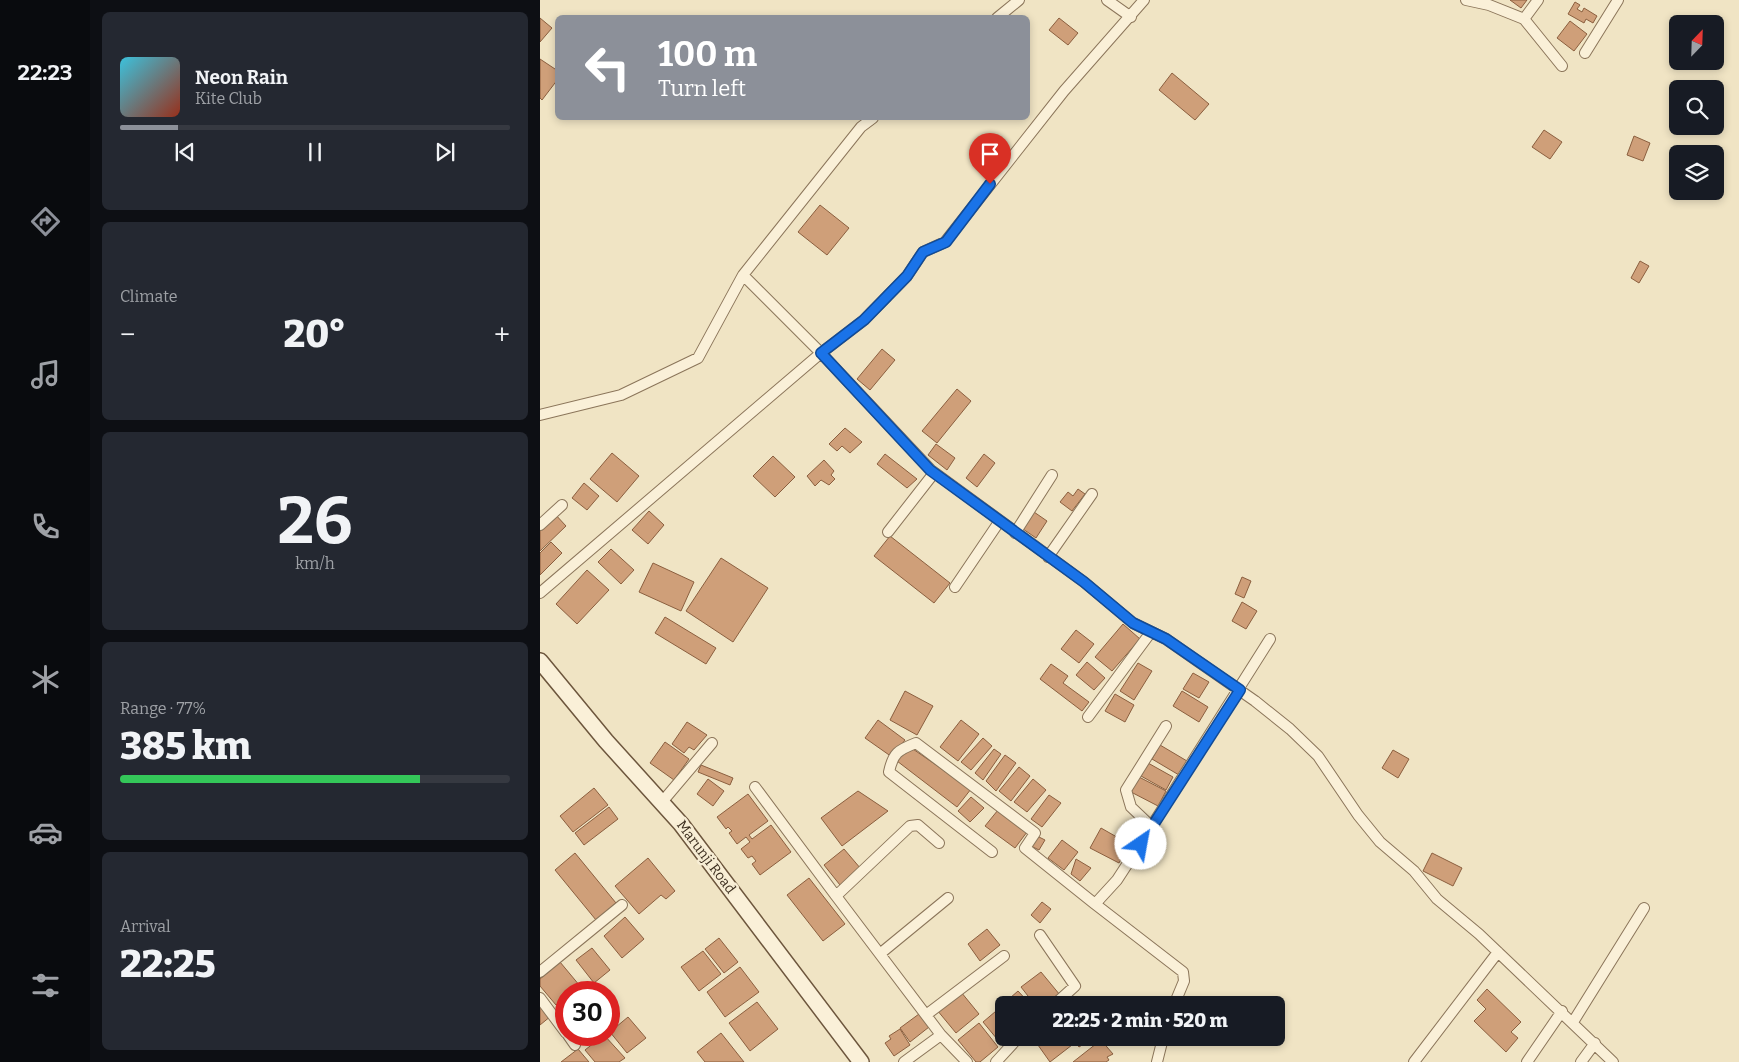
<!DOCTYPE html>
<meta charset="utf-8">
<style>
:root{--surface:#171b24;--page:#242831;--text:#f1f3f6;--muted:#9ea1a6;--line:#363941;--accent:#8c9099}
body{margin:0;font-family:Bitter,serif;background:var(--page);color:var(--text);height:100vh;display:flex;flex-direction:column;font-size:19px;white-space:nowrap}
*{box-sizing:border-box;margin:0}
p{font-size:16px;color:var(--muted)}
.icon{flex:none;width:28px;height:28px;fill:none;stroke:currentColor;stroke-width:2;stroke-linecap:round;stroke-linejoin:round}
.map{position:relative;flex:1;overflow:hidden}
.panel{display:flex;flex-direction:column;gap:12px;padding:12px;background:#0d0f14;width:450px}
.panel>*{flex:none}
.top-card{position:absolute;left:15px;top:15px;width:475px;height:105px;border-radius:8px;box-shadow:0 2px 8px #0003;background:#8c9099;color:#fff;overflow:hidden}
.needle{width:32px;rotate:23deg}
.fabs{position:absolute;left:1129px;top:15px;display:grid;gap:10px}
.fabs a{display:grid;place-items:center;width:55px;height:55px;border-radius:8px;background:var(--surface);box-shadow:0 2px 8px #0003;font-size:25px}
.speed{position:absolute;left:15px;top:981px;display:flex;gap:10px;font-size:25px;font-weight:700;text-align:center}
.speed>*{display:grid;place-content:center;width:65px;height:65px;border-radius:50%;background:var(--surface);box-shadow:0 2px 8px #0003;line-height:1}
.speed .limit{border:8px solid #d22;background:#fff;color:#111}
.pin{position:absolute;display:grid;place-items:center;width:42px;height:42px;color:#fff;margin:-51px -21px;border-radius:50% 50% 50% 0;rotate:-45deg;box-shadow:0 0 5px #0007}
.pin .icon{rotate:45deg}
.me{position:absolute;width:55px;margin:-28px;rotate:33deg;stroke-linejoin:round;filter:drop-shadow(0 0 4px #0008)}
.turn{display:flex;align-items:center;gap:18px;height:105px;padding:0 20px;font-size:22px}
.turn .icon{width:65px;height:65px;stroke-width:2.5}
.turn b{display:block;font-size:35px;line-height:42px}
.big{font-size:38px;font-weight:800;line-height:1.1}
.panel .tile{flex:1;display:flex;flex-direction:column;justify-content:center;gap:8px;min-width:0;padding:0 18px;border-radius:8px;background:var(--page)}
.panel .dial{align-items:center;gap:0}
.dial b{font-size:65px;line-height:1}
.song{display:flex;align-items:center;gap:15px}
.cover{width:60px;height:60px;border-radius:8px;background:linear-gradient(135deg,hsl(190 70% 55%),hsl(10 70% 35%))}
.played{height:5px;border-radius:2px;background:linear-gradient(90deg,var(--accent) 15%,var(--line) 15%)}
.keys{display:flex;justify-content:space-around;direction:ltr}
.heat{display:flex;justify-content:space-between;align-items:center;font-size:28px;direction:ltr}
.charge{height:8px;border-radius:4px;background:linear-gradient(90deg,#34c759 77%,var(--line) 0)}
.trip{position:absolute;left:455px;top:996px;width:290px;height:50px;border-radius:8px;background:var(--surface);box-shadow:0 2px 8px #0003;font-weight:800;line-height:50px;text-align:center}
main{display:flex;flex:1;min-height:0}
.menu{display:flex;flex-direction:column;width:90px;justify-content:space-around;align-items:center;background:#090b0e;color:var(--muted)}
.menu .icon{width:35px;height:35px}
.menu .selected{color:var(--accent)}
.menu b{font-size:22px;color:var(--text)}
.map>svg:first-child{display:block}
</style>
<main>
<nav class="menu">
<b>22:23</b>
<svg class="icon selected" aria-label="directions" viewBox="0 0 24 24"><path d="M12 3l9 9-9 9-9-9zM9 14v-3h6M13 9l2 2-2 2"/></svg>
<svg class="icon" aria-label="music" viewBox="0 0 24 24"><path d="M9 18V5l10-2v13"/><circle cx="6" cy="18" r="3"/><circle cx="16" cy="16" r="3"/></svg>
<svg class="icon" aria-label="phone" viewBox="0 0 24 24"><path d="M5 4h4l2 5-3 2q2 4 5 5l2-3 5 2v4C11 20 4 13 5 4z"/></svg>
<svg class="icon" aria-label="climate" viewBox="0 0 24 24"><path d="M12 3v18M4 7l16 10M4 17L20 7"/></svg>
<svg class="icon" aria-label="car" viewBox="0 0 24 24"><path d="M5 17H2v-5l4-1 3-4h7l3 4 3 1v5h-3M9 17h6M6 11h13"/><circle cx="7" cy="17" r="2"/><circle cx="17" cy="17" r="2"/></svg>
<svg class="icon" aria-label="filters" viewBox="0 0 24 24"><path d="M4 7h16M4 17h16"/><circle cx="9" cy="7" r="2"/><circle cx="15" cy="17" r="2"/></svg>
</nav>
<section class="panel">
<div class="tile">
<div class="song"><i class="cover"></i><div><b>Neon Rain</b><p>Kite Club</p></div></div>
<div class="played"></div>
<div class="keys"><svg class="icon" aria-label="previous" viewBox="0 0 24 24"><path d="M18 5L8 12l10 7zM5 5v14"/></svg><svg class="icon" aria-label="pause" viewBox="0 0 24 24"><path d="M8 5v14M16 5v14"/></svg><svg class="icon" aria-label="next" viewBox="0 0 24 24"><path d="M6 5l10 7-10 7zM19 5v14"/></svg></div>
</div>
<div class="tile"><p>Climate</p>
<div class="heat"><a>−</a><b class="big">20°</b><a>+</a></div>
</div>
<div class="tile dial"><b>26</b><p>km/h</p></div>
<div class="tile"><p>Range · 77%</p><b class="big">385 km</b><div class="charge"></div></div>
<div class="tile"><p>Arrival</p><b class="big">22:25</b></div>
</section>
<div class="map">
<svg width="1199" height="1062" viewBox="0 0 1199 1062">
<rect width="100%" height="100%" fill="#f0e4c4"/>
<path fill="#cf9f79" stroke="#8b5f3f" d="M970,0H987L981,8Z
M1035,2L1040,5L1037,9L1042,12L1044,8L1057,16L1053,23L1046,19L1044,23L1028,14Z
M0,18L12,28L0,42Z
M519,18L538,33L528,45L509,30Z
M1030,21L1047,34L1034,51L1017,38Z
M0,59L18,71V79L2,100L0,98Z
M632,73L669,104L655,120L619,90Z
M1004,130L1022,142L1010,159L992,147Z
M1094,136L1110,143L1103,161L1087,155Z
M280,205L309,228L287,255L258,232Z
M1100,261L1109,266L1099,283L1091,278Z
M342,349L355,360L330,390L317,379Z
M417,389L431,401L397,443L382,431Z
M305,428L322,442L310,453L302,446L297,451L289,444Z
M396,444L415,458L407,470L388,455Z
M72,453L99,476L77,502L50,479Z
M345,454L377,479L367,488L337,464Z
M444,454L455,463L437,487L426,478Z
M233,456L255,477L235,497L213,476Z
M284,460L294,471L291,475L295,479L289,485L281,480L275,486L267,476Z
M44,483L59,496L47,510L32,498Z
M538,489L545,494L532,511L520,502L528,492L533,496Z
M109,511L124,525L108,544L92,530Z
M494,512L507,521L496,538L483,529Z
M14,513L26,526L0,551V527Z
M350,536L410,583L394,603L334,556Z
M11,542L22,553L0,575V553Z
M71,549L94,570L81,584L58,562Z
M181,558L228,588L193,642L146,611Z
M113,563L154,582L141,611L99,592Z
M47,570L69,590L37,624L16,604Z
M702,577L711,581L704,598L695,594Z
M702,602L717,611L706,629L692,621Z
M125,617L176,648L166,664L115,633Z
M583,624L600,639L572,671L555,657Z
M536,630L554,644L539,663L521,649Z
M547,662L565,678L554,690L536,675Z
M598,663L612,671L594,700L580,691Z
M511,664L528,676L523,683L549,702L542,711L500,679Z
M653,673L669,682L659,698L643,689Z
M365,691L393,706L377,735L350,720Z
M642,691L668,707L659,722L633,706Z
M575,694L594,705L585,722L565,711Z
M338,720L365,740L352,757L325,738Z
M421,720L439,734L418,761L400,747Z
M147,722L167,735L154,750L149,747L144,753L132,744Z
M443,738L452,746L431,770L421,762Z
M125,742L149,759L134,780L110,763Z
M620,745L647,761L639,775L612,759Z
M370,747L431,789L417,807L357,761Z
M454,749L461,754L443,780L435,773Z
M853,750L869,759L858,778L842,768Z
M465,755L476,763L456,791L446,781Z
M608,763L633,777L626,790L601,776Z
M161,765L193,778L190,785L158,772Z
M479,767L490,776L471,801L459,791Z
M599,777L626,791L618,806L591,792Z
M168,779L184,791L173,806L157,794Z
M493,779L506,790L487,812L474,802Z
M54,788L68,805L33,832L20,816Z
M318,791L348,811L302,846L281,818Z
M208,794L228,821L209,835L212,839L231,825L251,852L220,875L212,864L216,861L212,856L208,858L201,849L210,842L206,837L197,844L189,833L192,831L188,827L186,829L177,817Z
M509,795L521,803L502,827L491,819Z
M431,797L444,808L430,822L418,811Z
M69,807L78,819L44,845L35,833Z
M458,810L487,832L475,848L445,826Z
M561,828L589,844L579,863L550,848Z
M495,835L505,840L499,850L489,845Z
M522,840L538,852L524,870L508,858Z
M304,849L321,869L300,885L284,865Z
M35,853L76,903L56,920L15,870Z
M892,853L922,868L913,886L883,871Z
M108,858L135,891L126,899L121,895L99,914L75,886Z
M536,859L551,868L540,881L531,874Z
M269,878L305,924L283,941L247,895Z
M502,902L511,909L500,923L491,915Z
M85,917L104,939L82,958L64,936Z
M447,929L460,945L440,961L428,944Z
M179,938L198,962L184,973L165,949Z
M52,948L70,970L54,983L36,960Z
M163,951L181,974L159,991L141,967Z
M20,962L40,986L32,992H26V997L16,1005L0,986V979Z
M200,967L219,992L185,1017L167,992Z
M501,972L520,995L507,1005H495L481,987Z
M947,989L981,1022L971,1032L978,1038L966,1052L934,1021L946,1009L937,1000Z
M478,991L491,1005H464V1007L462,1005Z
M421,992L439,1014L416,1033L397,1010Z
M538,998L543,1005H528Z
M0,1002L11,1016L0,1025Z
M217,1002L238,1029L210,1051L189,1023Z
M462,1006L464,1038H471L462,1045L443,1022Z
M379,1014L389,1027L370,1042L360,1028Z
M88,1017L106,1038L87,1053L70,1032Z
M439,1023L458,1047L440,1062H436L418,1040Z
M360,1029L370,1045L354,1056L345,1043L351,1039L349,1036Z
M181,1033L204,1062H165L157,1052Z
M64,1035L85,1058L79,1062H55L45,1050Z
M493,1038H526L532,1045L510,1062Z
M532,1038H553L539,1047Z
M561,1040L573,1054L567,1057L569,1060L566,1062H533Z
M38,1049L49,1062H21Z"/>
<g fill="none" stroke-linecap="round" stroke-linejoin="round">
<defs>
<path id="street" d="M567,0L591,17
M926,0L949,5L984,19L1022,66
M457,18L479,0
M984,19L998,0
M1045,53L1078,0
M203,275L281,353L391,470L544,582L593,623L626,639L656,660L715,701L750,729L778,756L818,815L840,842L874,871L897,899L939,934L1073,1062
M0,415L81,395L158,358L203,275L321,127L333,118
M0,525L22,505
M348,532L394,473
M475,533L512,475
M508,557L552,494
M415,587L459,522
M0,593L281,353L324,320L367,276L383,252L405,242L524,91L604,0
M548,717L611,632
M215,787L296,896
M122,802L172,743
M612,827L591,807L586,790L626,726
M399,843L378,825L370,826L296,896L401,1035
M452,852L349,772C353,753 358,750 376,743L495,833L485,848L555,904
M500,935L535,986L514,1005
M341,953L408,898
M0,972L82,905
M0,998L26,1033
M634,1005L644,981L643,972L555,904L577,880L601,843L730,639
M386,1015L464,956
M1033,1022L1104,908
M28,1035L35,1045
M364,1062L401,1035L427,1062
M456,1062L478,1038
M617,1062L623,1038
M874,1062L958,952
M987,1062L1022,1011
M1041,1062L1055,1043"/>
<path id="secondary" d="M0,661L66,741L141,824L321,1062"/>
</defs>
<use href="#street" stroke="#8b755a" stroke-width="12"/>
<use href="#secondary" stroke="#6d563d" stroke-width="18"/>
<use href="#street" stroke="#faf0d8" stroke-width="10"/>
<use href="#secondary" stroke="#faf0d8" stroke-width="15"/>
</g>
<g fill="none" stroke-linecap="round" stroke-linejoin="round">
<defs>
<path id="route" d="M450,184L406,242L383,252L367,276L324,320L281,353L390,470L544,582L593,623L626,639L700,690L601,844"/>
</defs>
<use href="#route" stroke="#114b97" stroke-width="12"/>
<use href="#route" stroke="#1a73e8" stroke-width="9"/>
</g>
<g text-anchor="middle" dominant-baseline="central" stroke-width="5" stroke-linejoin="round" paint-order="stroke">
<g font-size="14" fill="#3b2d1e" stroke="#f7edd4">
<text transform="translate(166 857) rotate(53)">Marunji Road</text>
</g>
</g>
</svg>
<div class="fabs">
<a><svg class="needle" viewBox="-14 -14 28 28"><path d="M0-13l5 13h-10z" fill="#e53935"/><path d="M0 13l5-13h-10z" fill="#9ea1a6"/></svg></a>
<a><svg class="icon" aria-label="search" viewBox="0 0 24 24"><circle cx="10" cy="10" r="6"/><path d="M15 15l6 6"/></svg></a>
<a><svg class="icon" aria-label="layers" viewBox="0 0 24 24"><path d="M12 4l9 5-9 5-9-5zM3 14l9 5 9-5"/></svg></a>
</div>
<div class="speed"><div class="limit">30</div></div>
<div class="pin" style="left:450px;top:184px;background:#d93025"><svg class="icon" aria-label="arrive" viewBox="0 0 24 24"><path d="M6 21V4h12l-3 4 3 4H6"/></svg></div>
<svg class="me" style="left:601px;top:844px" viewBox="-20 -20 40 40"><circle r="19" fill="#fff"/><path d="M0-13L10 11 0 6-10 11z" fill="#1a73e8"/></svg>
<div class="trip">22:25 · 2 min · 520 m</div>
<div class="top-card">
<div class="turn"><svg class="icon" aria-label="left" viewBox="0 0 24 24"><path d="M17 20v-9H6M10 6l-5 5 5 5"/></svg><div><b>100 m</b>Turn left</div></div>
</div>
</div>
</main>
